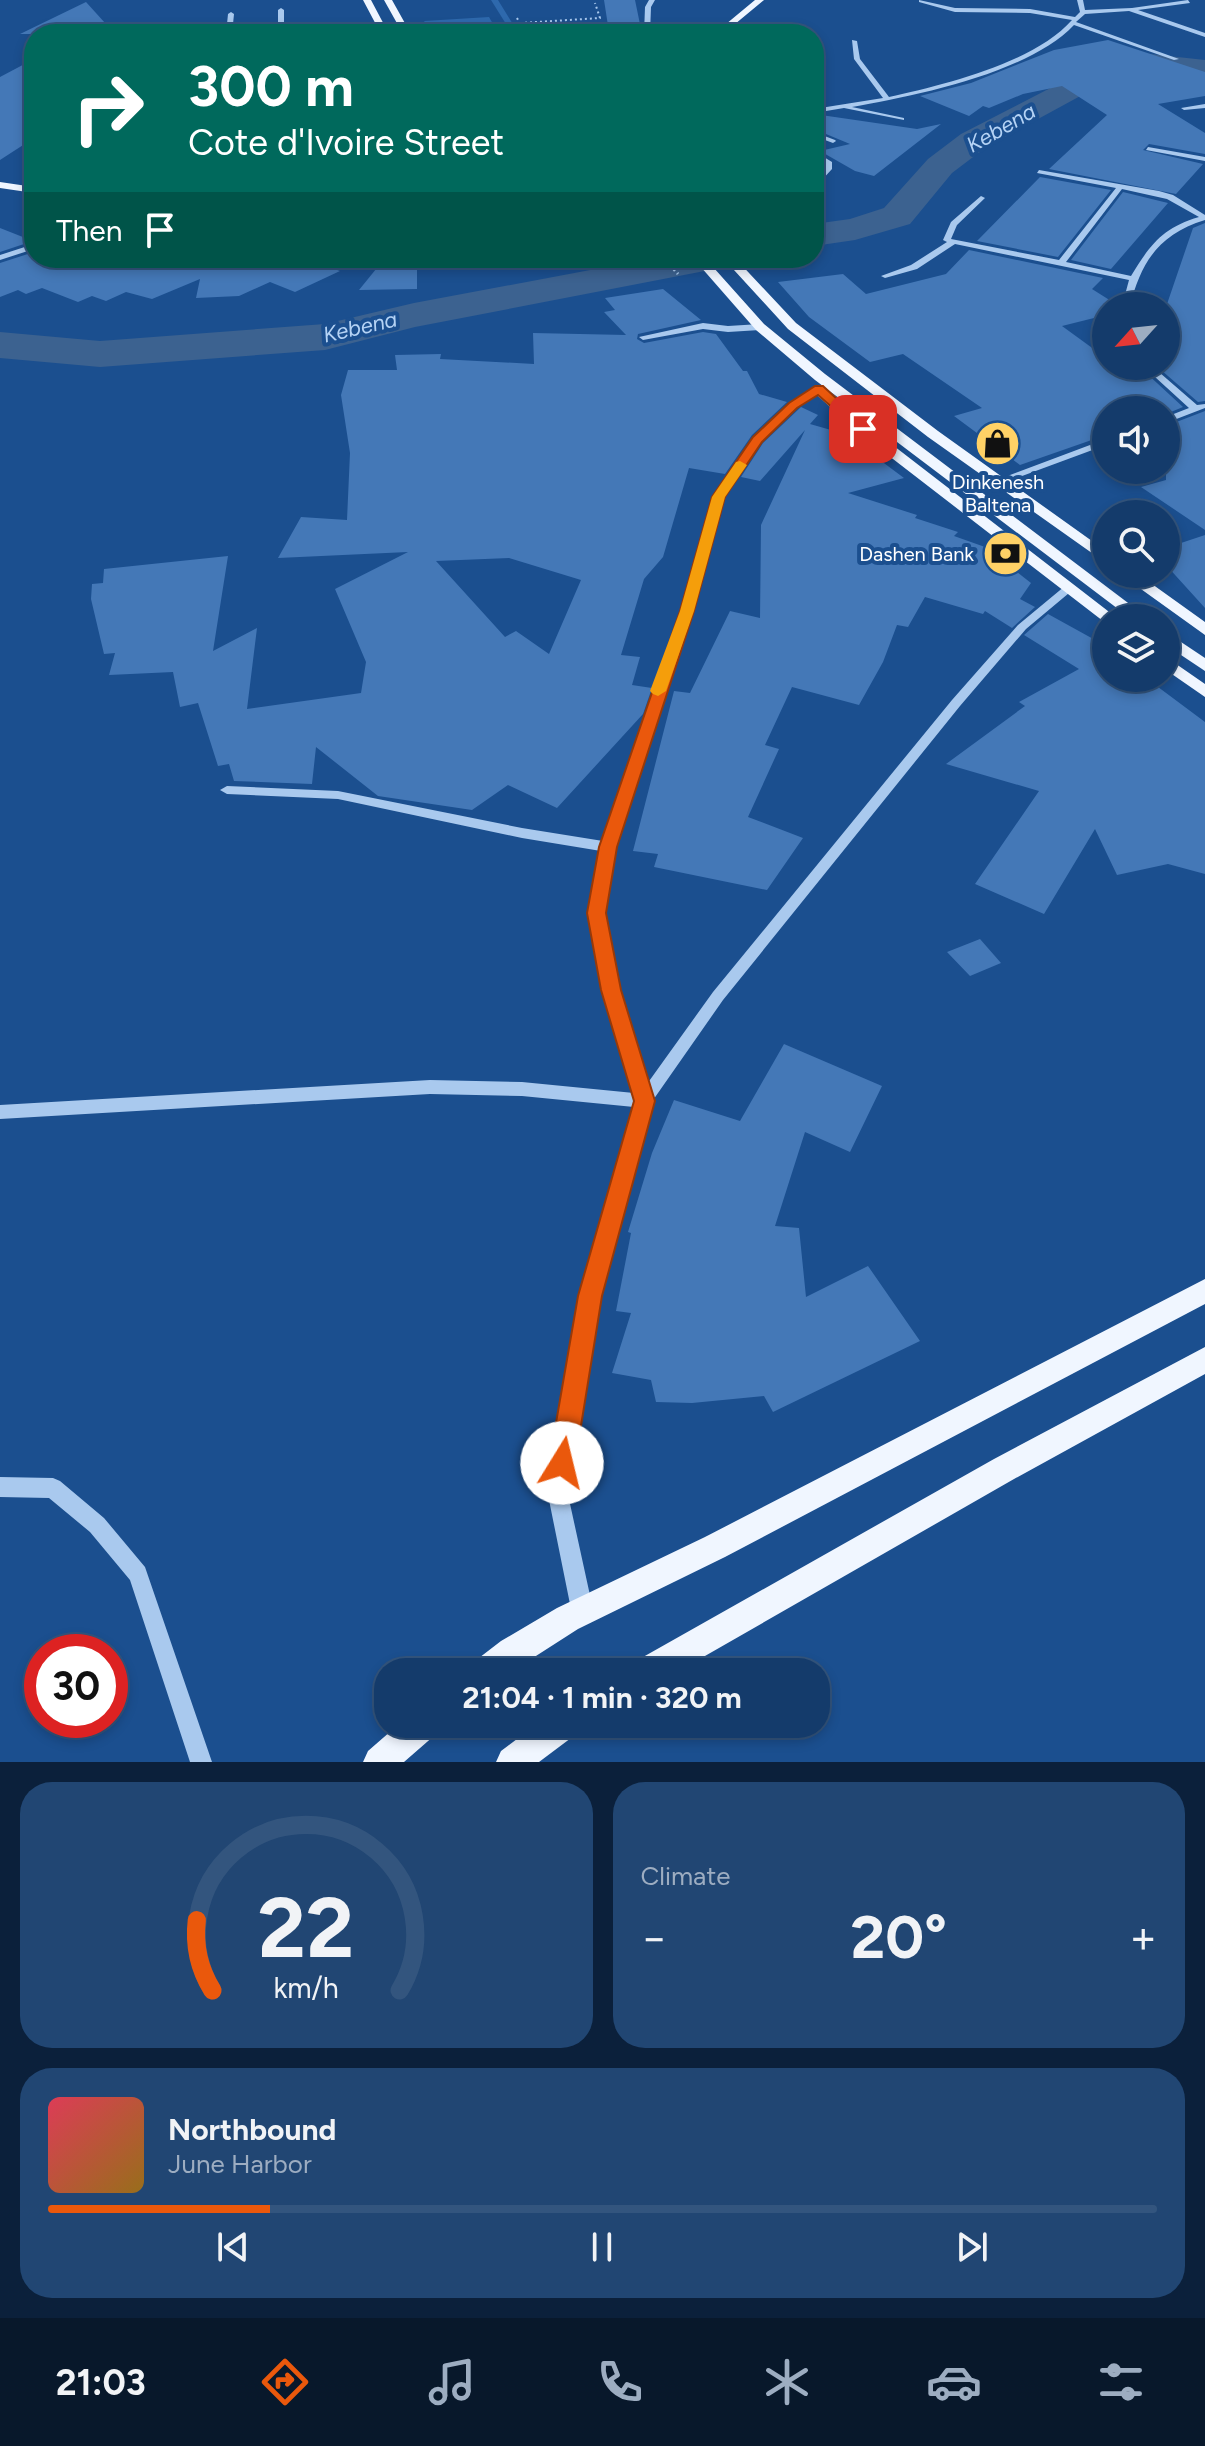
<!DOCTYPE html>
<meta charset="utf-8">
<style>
:root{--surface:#143b6b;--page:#214673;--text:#f1f3f6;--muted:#9dadc1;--line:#33557e;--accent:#ea580c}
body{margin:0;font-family:Figtree,sans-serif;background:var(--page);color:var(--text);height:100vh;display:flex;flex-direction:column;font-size:30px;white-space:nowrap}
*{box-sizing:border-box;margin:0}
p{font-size:26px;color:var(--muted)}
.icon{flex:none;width:44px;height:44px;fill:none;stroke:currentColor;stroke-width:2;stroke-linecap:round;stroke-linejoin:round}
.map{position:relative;height:1762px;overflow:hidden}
.drawer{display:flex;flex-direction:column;gap:20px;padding:20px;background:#0b203b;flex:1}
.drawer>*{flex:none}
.guide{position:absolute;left:24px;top:24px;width:800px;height:244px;border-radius:32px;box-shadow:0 4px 12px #0003,0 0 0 2px var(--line);background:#00695c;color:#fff;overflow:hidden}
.needle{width:52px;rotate:243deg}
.fabs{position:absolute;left:1092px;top:292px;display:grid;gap:16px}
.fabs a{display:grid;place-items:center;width:88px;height:88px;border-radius:50%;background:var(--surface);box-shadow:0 4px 12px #0003,0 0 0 2px var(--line);font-size:40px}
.speed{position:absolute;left:24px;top:1634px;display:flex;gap:16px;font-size:40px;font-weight:700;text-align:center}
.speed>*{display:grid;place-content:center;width:104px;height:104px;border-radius:50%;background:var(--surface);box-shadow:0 4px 12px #0003,0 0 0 2px var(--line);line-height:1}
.speed .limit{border:12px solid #d22;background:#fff;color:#111}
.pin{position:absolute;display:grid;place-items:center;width:68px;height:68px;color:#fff;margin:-34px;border-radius:16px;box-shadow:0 4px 12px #0006}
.me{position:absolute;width:88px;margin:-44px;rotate:9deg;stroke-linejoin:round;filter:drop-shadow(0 0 6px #0008)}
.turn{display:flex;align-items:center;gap:28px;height:168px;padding:0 32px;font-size:36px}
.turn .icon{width:104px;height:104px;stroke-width:2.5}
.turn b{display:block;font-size:56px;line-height:68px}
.then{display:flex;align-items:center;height:76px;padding:0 32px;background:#0003;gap:16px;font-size:30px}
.big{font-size:60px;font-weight:700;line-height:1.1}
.drawer .widget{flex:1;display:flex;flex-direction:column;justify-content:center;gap:12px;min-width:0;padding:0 28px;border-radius:32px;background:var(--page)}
.drawer .dial{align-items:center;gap:0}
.dial svg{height:208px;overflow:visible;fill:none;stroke:var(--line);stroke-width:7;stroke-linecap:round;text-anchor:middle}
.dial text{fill:var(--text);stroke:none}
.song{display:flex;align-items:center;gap:24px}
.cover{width:96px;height:96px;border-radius:12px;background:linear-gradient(135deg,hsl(350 70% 55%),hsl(40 70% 35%))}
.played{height:8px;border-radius:4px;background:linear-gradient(90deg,var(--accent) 20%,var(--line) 20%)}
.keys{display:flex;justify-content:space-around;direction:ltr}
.heat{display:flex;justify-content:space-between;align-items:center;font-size:44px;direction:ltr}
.drawer .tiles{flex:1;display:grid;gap:20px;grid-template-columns:1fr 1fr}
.widget:last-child{grid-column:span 2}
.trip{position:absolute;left:374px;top:1658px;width:456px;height:80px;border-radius:32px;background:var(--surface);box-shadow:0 4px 12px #0003,0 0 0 2px var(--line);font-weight:700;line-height:80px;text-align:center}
.menu{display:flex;height:128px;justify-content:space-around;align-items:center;background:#08182b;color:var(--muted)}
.menu .icon{width:56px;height:56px}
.menu .selected{color:var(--accent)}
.menu b{font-size:36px;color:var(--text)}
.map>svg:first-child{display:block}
</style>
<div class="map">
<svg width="1205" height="1762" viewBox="0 0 1205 1762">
<rect width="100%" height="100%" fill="#1b4f8f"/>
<path fill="#2e69ad" d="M491,0H498L519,34H433L424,21L489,17L493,24H506Z"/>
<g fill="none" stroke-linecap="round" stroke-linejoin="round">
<path fill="#3c6290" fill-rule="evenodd" d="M1132,52L1205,60V78L1132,70L1100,78L1084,94L985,148L952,173L910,224L855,240L814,246V224L850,219L884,208L928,159L961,134L1062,82L1080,66Z
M654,258H734L729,266L715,269L415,327L325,350L100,367L0,358V332L100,341L325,324L414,303Z"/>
</g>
<path fill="#4478b7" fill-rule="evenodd" d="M604,0H635L641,29L609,32Z
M86,2L115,34H20Z
M1108,40L1205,72V96L1158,104L1205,133V154L1149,144L1143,150L1203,164L1176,194L1049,169L1107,115L1062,86L1023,94L989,108L983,106L969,116L920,96L971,83L1054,50Z
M34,59V138L0,160V77Z
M821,115L917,129L941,124L874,176L855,171L820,151L850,144L814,129V116Z
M1040,177L1111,190L1058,257L977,241Z
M1123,192L1168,203L1111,269L1071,260Z
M1205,223V401L1198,402L1161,370H1166V307L1193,228Z
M0,228L33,241L0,252Z
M969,250L1103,278L1092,289L1119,306H1106V315L1062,326L1106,358V366H1117L1126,373L1144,371L1183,407L1166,414V410H1106V435L1020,465L954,416L982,408L903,354L870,362L809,317L778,282L843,274L866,294L946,274Z
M34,252V258H75L95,266L115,258H326L315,262L340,271L295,292L270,282L239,296L196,298L200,279L152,299L126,292L106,301L92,296L78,302L42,288L26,294L18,290L0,297V263Z
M385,258H417V289L359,290Z
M663,289L701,320L638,334L637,339L644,343L703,332L716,334L743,371H747L759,394L787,402L752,435L725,474L689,468L663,557L644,579L621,655L640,657L632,685L652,688L643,714L557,808L508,785L472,810L378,796L316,747L312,784L234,781L229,764L218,766L198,703L180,707L173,672L109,675L115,653L104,654L91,599L92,584L103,583L104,569L228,556L213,651L257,628L247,709L361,693L366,662L335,589L408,552L278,558L301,517L347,520L350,453L341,395L348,370H397L395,355L441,354L440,359L534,364L533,333L626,335L604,312L615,310L605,298ZM509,558L581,580L549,654L516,631L505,637L436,561Z
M801,407L818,415L810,424L845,434L904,478L848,493L917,515L915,518L958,532L954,536L985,547L1031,583L1020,599L1035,607L1012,628L985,611L983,614L925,597L908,627L897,625L883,662L859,705L792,687L765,745L779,749L748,817L803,838L767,890L654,867L658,854L633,851L674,691L690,693L730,611L760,618L761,525L805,430L760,481L741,477L763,443Z
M1205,411V530L1141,487L1166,480V426Z
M1205,535V608L1166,565V548Z
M1048,614L1106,646V678H1146L1205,722V874L1168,864L1117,875L1095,829L1044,914L975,884L1039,791L946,764L1025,706L1019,702L1079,669L1024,635Z
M980,939L1001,963L970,976L947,952Z
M784,1044L882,1086L850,1152L805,1132L775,1226L799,1228L806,1297L868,1266L920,1341L773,1412L764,1396L692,1403L656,1402L651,1380L612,1373L631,1313L616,1311L631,1233L628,1232L652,1153L674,1100L740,1121Z"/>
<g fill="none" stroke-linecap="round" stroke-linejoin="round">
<path stroke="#a9c9ee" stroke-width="2" stroke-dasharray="2 3" stroke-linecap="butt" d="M517,18L525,34
M520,23L600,18L595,3"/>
<path stroke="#a9c9ee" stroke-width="3" stroke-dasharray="2 3" stroke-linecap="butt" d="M664,258L678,274"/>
<path fill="#a9c9ee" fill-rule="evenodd" d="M649,0H655L651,7L650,34H644L645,7Z
M919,0L955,8L1030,9L1075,17L1080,12L1077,0H1083L1085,10L1132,8L1188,0L1190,3L1138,10L1205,33V37L1129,11L1085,14L1076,22L1179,59L1174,60L1074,25C1029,73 915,96 852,107L904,118V120L844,108L814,113V109L883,98L854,59L852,40L857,41L860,59L889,97C944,85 1034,63 1072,20L1030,13L955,12L919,2Z
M281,8L284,10V31L381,23L384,25L289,34H265L278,31V10Z
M231,12L234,14L232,34H226L228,14Z
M1205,104V108L1184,110L1181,108Z
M814,132L835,140L836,141L833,143L814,136Z
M1148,147L1205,157V161L1146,150Z
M814,151L832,162V169L820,182L816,180L826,169V163L814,156Z
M1039,170L1159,191L1173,195L1205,215V220C1159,234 1141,262 1130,306H1122L1129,280L955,244L917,269L885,278L881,276L911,265L947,242L943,240L951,222L981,196L985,198L957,225L951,239L1059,260L1116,188L1037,173ZM1122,189L1167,199L1199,217C1162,228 1150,245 1131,276L1066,262Z
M34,244V249L0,260V255Z
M703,323L728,326L760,324L764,327L760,330L728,332L703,329L643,340L639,337Z
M1143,366H1152L1197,405L1205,404V408L1166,423V417L1189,408Z
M816,387L824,389L796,407L761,441L724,497L693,611L615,847L604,913L619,990L647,1084L713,992L952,700L1018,625L1065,586L1069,585L1075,588L1026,629L960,706L723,1000L651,1103L599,1296L567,1490L593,1609L589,1616L582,1620L575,1616L571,1609L547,1490L581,1296L634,1107L522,1096L430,1094L0,1119V1105L430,1080L522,1082L634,1093L603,990L590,913L601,851L522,838L338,799L227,794L220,790L227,786L338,791L522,828L603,841L681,611L714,497L754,437L790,403Z
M1106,439V445L1003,483L994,481Z
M0,1477L53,1478L60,1481L104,1518L145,1567L212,1762H190L130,1580L90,1532L49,1498L0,1497Z"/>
<path fill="#f0f6ff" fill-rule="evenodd" d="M363,0H371L389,34H381Z
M384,0H392L411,34H403Z
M755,0H764L723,34H714Z
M0,182L34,187V193L0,188Z
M693,258H705L764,324L825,374L1148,618H1130L815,380L756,330Z
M723,258H735L796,323L938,431L1106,551V563L928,437L788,329Z
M818,390H828L868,426L1117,618H1106V622L1103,621L858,432L818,396Z
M1120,574H1138L1205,622V635Z
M1166,632L1205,658V671L1166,645Z
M1166,657L1205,684V697L1166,670Z
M1205,1279V1304L725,1557L578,1629L511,1672H470L475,1661L501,1641L557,1608L705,1537Z
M1205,1347V1374L1014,1479L677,1672H631L636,1661L994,1459Z
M399,1724H440L435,1735L404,1762H363L368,1751Z
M537,1724H580L575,1735L539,1762H496L501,1751Z"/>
</g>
<path fill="#ea580c" stroke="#983908" stroke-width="2" d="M815,386H823L869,429L859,431L818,395L797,408L762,442L725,497L694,611L617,847L606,913L621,990L655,1101L602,1296L575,1463L571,1472L562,1475L553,1472L549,1463L578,1296L634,1101L601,990L587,913L599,847L680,611L712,497L753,437L789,403Z"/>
<path fill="#f59e0b" d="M740,461L747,465L725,497L694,611L666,691L658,696L653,694L650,691L680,611L712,497L736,462Z"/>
<defs>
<symbol id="shop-disc" viewBox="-11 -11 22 22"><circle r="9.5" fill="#ffd166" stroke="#1b4f8f"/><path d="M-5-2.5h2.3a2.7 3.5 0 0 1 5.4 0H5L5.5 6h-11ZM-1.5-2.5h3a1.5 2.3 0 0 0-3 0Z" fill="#111"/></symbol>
<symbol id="bank-disc" viewBox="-11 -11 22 22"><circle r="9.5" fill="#ffd166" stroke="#1b4f8f"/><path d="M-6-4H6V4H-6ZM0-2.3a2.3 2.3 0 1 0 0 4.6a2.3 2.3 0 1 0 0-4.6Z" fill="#111"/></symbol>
</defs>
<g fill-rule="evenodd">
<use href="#shop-disc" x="972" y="418" width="51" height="51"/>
<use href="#bank-disc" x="980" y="528" width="51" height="51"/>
</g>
<g text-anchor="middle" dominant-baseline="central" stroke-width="8" stroke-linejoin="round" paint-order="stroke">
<g font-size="20" fill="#fff" stroke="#1b4f8f">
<text x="998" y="482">Dinkenesh<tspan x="998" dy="23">Baltena</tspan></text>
<text x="974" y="554" text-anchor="end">Dashen Bank</text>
</g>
<g font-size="22" font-style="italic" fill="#b5d3f5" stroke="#1b4f8f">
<text transform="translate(1001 128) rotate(-30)">Kebena</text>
<text transform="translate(360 327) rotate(-13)">Kebena</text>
</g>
</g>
</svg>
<div class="fabs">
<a><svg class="needle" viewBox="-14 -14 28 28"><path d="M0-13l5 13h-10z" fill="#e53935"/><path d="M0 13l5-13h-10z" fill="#9dadc1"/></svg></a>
<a><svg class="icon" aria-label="sound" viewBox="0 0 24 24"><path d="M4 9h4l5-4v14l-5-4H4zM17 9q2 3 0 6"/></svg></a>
<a><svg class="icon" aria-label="search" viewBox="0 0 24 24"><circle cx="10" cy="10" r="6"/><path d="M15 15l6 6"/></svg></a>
<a><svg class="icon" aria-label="layers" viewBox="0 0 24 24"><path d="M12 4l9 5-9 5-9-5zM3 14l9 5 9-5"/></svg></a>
</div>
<div class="speed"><div class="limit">30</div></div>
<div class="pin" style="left:863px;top:429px;background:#d93025"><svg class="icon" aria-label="arrive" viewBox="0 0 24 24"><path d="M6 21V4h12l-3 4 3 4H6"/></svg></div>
<svg class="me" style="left:562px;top:1463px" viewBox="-20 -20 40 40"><circle r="19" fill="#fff"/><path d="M0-13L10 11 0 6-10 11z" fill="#ea580c"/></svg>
<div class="trip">21:04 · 1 min · 320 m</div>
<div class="guide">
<div class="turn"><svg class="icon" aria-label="right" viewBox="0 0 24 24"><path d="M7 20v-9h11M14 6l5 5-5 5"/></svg><div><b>300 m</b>Cote d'Ivoire Street</div></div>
<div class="then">Then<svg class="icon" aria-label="arrive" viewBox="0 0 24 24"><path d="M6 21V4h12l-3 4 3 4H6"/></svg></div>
</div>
</div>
<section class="drawer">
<div class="tiles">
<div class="widget dial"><svg viewBox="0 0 100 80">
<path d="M14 69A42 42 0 1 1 86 69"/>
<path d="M14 69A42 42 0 0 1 8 42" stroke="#ea580c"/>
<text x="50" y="56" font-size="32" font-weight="700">22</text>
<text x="50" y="72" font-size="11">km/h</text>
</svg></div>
<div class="widget"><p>Climate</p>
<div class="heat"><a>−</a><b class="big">20°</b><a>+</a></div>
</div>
<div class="widget">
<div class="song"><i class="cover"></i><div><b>Northbound</b><p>June Harbor</p></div></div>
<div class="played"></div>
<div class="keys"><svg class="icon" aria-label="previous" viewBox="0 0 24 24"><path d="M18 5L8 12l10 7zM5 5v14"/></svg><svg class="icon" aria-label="pause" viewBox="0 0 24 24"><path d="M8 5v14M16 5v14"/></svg><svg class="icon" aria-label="next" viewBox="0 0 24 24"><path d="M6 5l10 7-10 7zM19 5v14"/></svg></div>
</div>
</div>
</section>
<nav class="menu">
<b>21:03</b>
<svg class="icon selected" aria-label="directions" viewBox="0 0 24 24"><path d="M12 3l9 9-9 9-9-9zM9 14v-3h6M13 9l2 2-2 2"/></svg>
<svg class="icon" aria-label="music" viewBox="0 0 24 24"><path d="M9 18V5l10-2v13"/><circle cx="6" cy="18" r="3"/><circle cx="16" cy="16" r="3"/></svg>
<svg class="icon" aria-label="phone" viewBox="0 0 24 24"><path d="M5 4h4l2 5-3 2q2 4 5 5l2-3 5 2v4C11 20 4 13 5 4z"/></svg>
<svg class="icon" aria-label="climate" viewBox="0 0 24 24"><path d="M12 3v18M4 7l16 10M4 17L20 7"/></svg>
<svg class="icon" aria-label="car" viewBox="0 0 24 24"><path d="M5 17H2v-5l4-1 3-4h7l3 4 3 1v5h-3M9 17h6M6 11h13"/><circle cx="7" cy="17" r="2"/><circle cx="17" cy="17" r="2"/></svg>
<svg class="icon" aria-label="filters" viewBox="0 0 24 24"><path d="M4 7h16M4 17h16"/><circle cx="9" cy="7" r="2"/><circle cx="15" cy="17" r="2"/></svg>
</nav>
